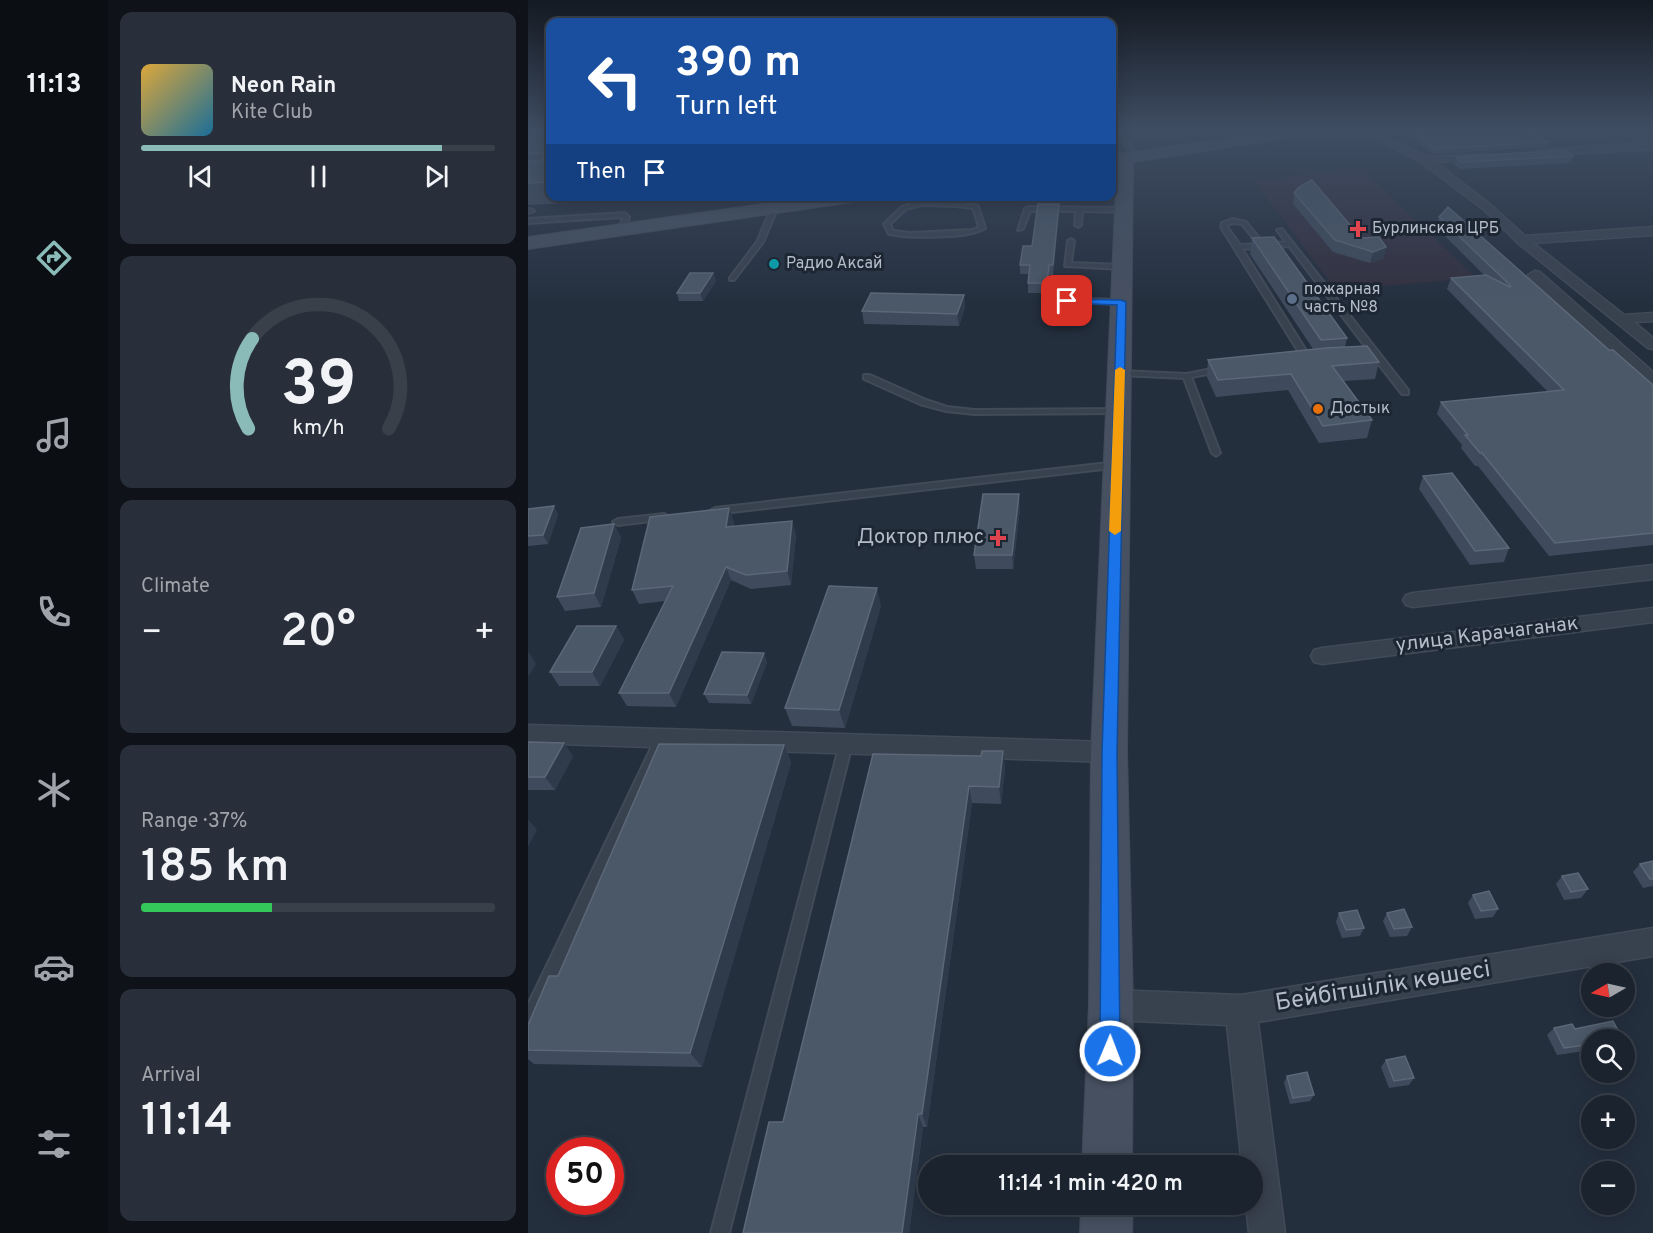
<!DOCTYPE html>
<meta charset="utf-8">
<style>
:root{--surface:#1b232e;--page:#282f3a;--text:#f1f3f6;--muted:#a0a4aa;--line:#39404a;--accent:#8bbbb9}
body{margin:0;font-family:Overpass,sans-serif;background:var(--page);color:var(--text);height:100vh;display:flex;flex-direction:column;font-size:22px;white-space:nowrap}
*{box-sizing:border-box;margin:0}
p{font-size:20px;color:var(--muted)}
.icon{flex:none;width:33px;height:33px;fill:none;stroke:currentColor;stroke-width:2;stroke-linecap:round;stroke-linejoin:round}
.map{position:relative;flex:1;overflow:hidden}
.sheet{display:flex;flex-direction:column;gap:12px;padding:12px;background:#0f1319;width:420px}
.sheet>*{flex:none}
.top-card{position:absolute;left:18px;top:18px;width:570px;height:183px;border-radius:12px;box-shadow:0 3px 15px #0003,0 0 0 2px var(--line);background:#1a4fa0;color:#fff;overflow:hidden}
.needle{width:39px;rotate:261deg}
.tools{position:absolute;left:1053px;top:963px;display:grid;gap:12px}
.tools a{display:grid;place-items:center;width:54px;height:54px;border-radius:50%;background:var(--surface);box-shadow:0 3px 15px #0003,0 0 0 2px var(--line);font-size:30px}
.speed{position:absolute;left:18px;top:1137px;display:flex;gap:12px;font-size:30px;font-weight:700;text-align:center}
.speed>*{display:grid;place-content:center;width:78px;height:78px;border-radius:50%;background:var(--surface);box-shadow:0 3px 15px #0003,0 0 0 2px var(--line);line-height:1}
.speed .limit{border:9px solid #d22;background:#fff;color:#111}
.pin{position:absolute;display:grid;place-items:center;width:51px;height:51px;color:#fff;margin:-26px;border-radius:12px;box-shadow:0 3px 9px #0006}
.me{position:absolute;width:66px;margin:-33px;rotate:1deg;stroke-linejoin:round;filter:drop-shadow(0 0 4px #0008)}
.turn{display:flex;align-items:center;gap:21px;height:126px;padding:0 30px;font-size:27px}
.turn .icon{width:78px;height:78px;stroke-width:2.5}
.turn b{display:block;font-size:42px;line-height:51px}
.then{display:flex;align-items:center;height:57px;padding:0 30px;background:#0003;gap:12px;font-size:22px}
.big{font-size:45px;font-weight:600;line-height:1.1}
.sheet .widget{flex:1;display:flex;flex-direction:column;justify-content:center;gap:9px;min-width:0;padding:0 21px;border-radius:12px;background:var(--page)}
.sheet .dial{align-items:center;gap:0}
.dial svg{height:156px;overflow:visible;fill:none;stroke:var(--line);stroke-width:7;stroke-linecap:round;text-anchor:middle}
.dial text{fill:var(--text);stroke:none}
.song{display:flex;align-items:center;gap:18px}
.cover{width:72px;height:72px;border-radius:9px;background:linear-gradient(135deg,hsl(40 70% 55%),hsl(200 70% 35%))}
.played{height:6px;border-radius:3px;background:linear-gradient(90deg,var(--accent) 85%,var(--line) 85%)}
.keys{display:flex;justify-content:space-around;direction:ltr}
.heat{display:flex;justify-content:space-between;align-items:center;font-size:33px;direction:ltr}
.charge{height:9px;border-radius:4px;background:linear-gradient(90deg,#34c759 37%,var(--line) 0)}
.trip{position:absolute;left:390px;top:1155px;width:345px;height:60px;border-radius:30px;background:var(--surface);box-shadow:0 3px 15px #0003,0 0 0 2px var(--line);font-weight:600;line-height:60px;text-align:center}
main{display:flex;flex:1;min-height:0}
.dock{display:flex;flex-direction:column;width:108px;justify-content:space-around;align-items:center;background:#0b0e12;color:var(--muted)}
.dock .icon{width:42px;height:42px}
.dock .current{color:var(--accent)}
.dock b{font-size:27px;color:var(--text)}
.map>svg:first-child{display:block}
</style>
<main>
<nav class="dock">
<b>11:13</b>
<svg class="icon current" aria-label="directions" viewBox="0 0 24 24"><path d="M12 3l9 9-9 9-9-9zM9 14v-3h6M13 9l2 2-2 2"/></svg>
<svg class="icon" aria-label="music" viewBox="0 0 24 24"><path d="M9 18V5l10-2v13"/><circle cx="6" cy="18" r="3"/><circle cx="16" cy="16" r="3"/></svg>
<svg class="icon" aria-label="phone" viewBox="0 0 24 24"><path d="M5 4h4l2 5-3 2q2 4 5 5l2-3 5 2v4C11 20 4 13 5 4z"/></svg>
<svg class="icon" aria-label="climate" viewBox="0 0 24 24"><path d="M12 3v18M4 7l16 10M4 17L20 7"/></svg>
<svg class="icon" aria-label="car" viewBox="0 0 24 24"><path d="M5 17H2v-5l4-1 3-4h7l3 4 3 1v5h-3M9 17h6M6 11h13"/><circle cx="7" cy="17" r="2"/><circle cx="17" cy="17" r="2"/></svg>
<svg class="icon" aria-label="filters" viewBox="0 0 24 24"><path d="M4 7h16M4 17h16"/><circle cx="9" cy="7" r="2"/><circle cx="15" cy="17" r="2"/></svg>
</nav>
<section class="sheet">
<div class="widget">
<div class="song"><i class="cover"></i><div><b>Neon Rain</b><p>Kite Club</p></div></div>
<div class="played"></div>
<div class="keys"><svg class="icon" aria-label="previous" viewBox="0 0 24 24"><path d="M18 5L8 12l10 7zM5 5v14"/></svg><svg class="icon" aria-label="pause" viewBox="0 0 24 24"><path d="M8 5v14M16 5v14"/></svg><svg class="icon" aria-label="next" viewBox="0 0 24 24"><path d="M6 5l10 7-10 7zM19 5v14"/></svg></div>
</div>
<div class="widget dial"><svg viewBox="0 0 100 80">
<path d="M14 69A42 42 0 1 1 86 69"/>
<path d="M14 69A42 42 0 0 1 16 23" stroke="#8bbbb9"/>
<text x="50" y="56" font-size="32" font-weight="700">39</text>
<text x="50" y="72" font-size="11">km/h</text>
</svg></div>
<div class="widget"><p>Climate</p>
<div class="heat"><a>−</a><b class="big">20°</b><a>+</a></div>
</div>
<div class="widget"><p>Range · 37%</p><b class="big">185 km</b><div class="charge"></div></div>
<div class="widget"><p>Arrival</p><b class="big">11:14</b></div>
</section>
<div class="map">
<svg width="1125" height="1233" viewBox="0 0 1125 1233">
<rect width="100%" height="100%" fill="#242f3e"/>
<path fill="#32303f" d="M833,168L948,278L808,290L726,181Z"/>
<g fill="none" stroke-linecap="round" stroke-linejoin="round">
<defs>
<path id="lane" d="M585,131H589L600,141L608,157H604L596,143Z
M384,196H390L395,201L427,202L450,206L457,228C441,239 381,238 361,234L356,224L374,207L389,202ZM393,205L427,206L445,208L451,227L444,230L382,233L365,231L362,224L378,209Z
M246,207L249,209L235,242L206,280H202V278L229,242L243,209Z
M500,207L596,208L599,210L596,212L554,211L553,225L550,227L547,225L548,211H502L495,229L490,230L497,209Z
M0,209L5,210L6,211L0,213Z
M97,213L101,217L98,230L95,232L92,230L95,217L0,223V219Z
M705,219L718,222L736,244L758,242L749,230L754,229L880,390V394H874L846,358L831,359V355L843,354L761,246L714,249L784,360L777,362L693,227L694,223ZM705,223L714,224L730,244L712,245L699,227V225Z
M543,239L546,241L543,263L594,265L597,267L594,269L537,266L540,241Z
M521,298L593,300L596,302L593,304L519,301L518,300Z
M693,367L697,369L696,371L663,377L692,453L688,456L684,453L656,378L592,375L588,373L592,371L659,374Z
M336,375H342L398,400L419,407L446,410L591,409L595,411L591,413L446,414L418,411L392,404L336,379Z
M589,462L592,463V467L187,514L182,511L187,508Z
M136,514L141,517L139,519L90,525L85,522L90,519Z
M133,735L137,737L139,740L5,1027L0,1030V1005L127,740L129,737Z
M318,739L322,741L324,744L201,1233H183L312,744L314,741Z"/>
<path id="street" d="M833,131H845L899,157L960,154L961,156L956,159L907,162L963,205L997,236L1125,227V235L1005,243L1096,315L1125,313V321L1106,322L1125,338V349L1120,348L990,243L955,209L893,162Z
M1089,131H1102L1125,140V149L1011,156L1006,153L1011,150L1116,143Z
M1007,271L1012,272L1125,372V385L1119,383L1002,278L1000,275Z
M1125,565V579L885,607L878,605L875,600L878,595L885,593Z
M1125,608V622L794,664L786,662L783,656L786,650L794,648Z
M0,725L581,742L590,745L593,752L590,759L581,762L0,743Z
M1125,928V956L730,1022L757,1233H721L718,1204H724V1166H714L699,1025L583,1020L572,1016L568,1005L572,994L583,990L713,995Z"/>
<path id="secondary" d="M750,131H785L778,135L605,162L599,752L605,1005L604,1166H554L561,1005L563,752L589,164L584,165V155Z
M292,196H340L332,201L0,249V237Z
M553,1204H605L604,1233H552Z"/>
</defs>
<use href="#lane" stroke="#414a57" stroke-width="4"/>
<use href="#street" stroke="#414a57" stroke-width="3"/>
<use href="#secondary" stroke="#414a57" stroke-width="2"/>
<use href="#lane" fill="#38414e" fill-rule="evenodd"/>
<use href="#street" fill="#38414e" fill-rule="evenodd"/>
<use href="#secondary" fill="#465061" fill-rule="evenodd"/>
</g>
<path fill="#3f4b5c" d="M22,131V196H142L141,198L0,205V139Z
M882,131H1004L1021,142L1019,147L905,154L881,135Z
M1045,156L1043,163L932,169L926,164L928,157Z
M766,193L833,238L858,247L855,259L842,263L805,252L765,204Z
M531,204V213L525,275H521L519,293H500V283L501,274H492V265Z
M911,217L1125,385V545L1021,556L950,466H947L933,448L934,445L909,414L913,402L1020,392L919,289L923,278L956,275L908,227Z
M724,238L819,338L817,347L851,362L847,379L816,381L844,420L839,438L791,443L760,390L688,397L679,377L680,360L785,349L722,254Z
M185,273L188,281L175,301H151L149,293Z
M436,295L437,307L431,326L336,324L334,311Z
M895,476L981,548L976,562L942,565L891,489Z
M26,506L30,515L20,544L0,546V509Z
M492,508L485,569H448L446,555Z
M264,521L268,535L263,585L223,589L203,580L148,707L99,706L91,693L137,601L111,604L104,590L206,522L205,527Z
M86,524L93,538L73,607L37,611L29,597Z
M353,606L317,728L264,726L257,708Z
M88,626L96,640L72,686H31L22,672Z
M239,662L223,704L181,703L176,694Z
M0,742L45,756L27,790H0Z
M256,745L263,763L174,1067L6,1064L0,1059V1025L30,976Z
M475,751L477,769L473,804L444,803L399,1127H395L381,1233H215L255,1122L453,756Z
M1125,861V886L1115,888L1105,872L1112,864Z
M1034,876L1060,889L1053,898L1036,900L1028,884Z
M945,895L970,909L965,917L947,919L940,903Z
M811,913L836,928L832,936L814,938L808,922Z
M859,913L884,927L879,936L862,937L855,921Z
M1026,1028L1047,1029L1064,1040V1050L1029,1055L1019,1035Z
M858,1060L886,1078L881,1085L861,1088L853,1067Z
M759,1076L786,1095L782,1101L762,1104L756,1083Z"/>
<path fill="#2f3b4b" d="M531,204V213L525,275V265Z
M858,247L855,259L842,263L845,252Z
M521,265V275L519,293V283Z
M185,273L188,281L175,301L172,293Z
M436,295L437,307L431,326L429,314Z
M491,494L492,508L485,569L484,555Z
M26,506L30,515L20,544L15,535Z
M201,508L206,522L203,541L198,527Z
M264,521L268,535L263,585L259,571Z
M86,524L93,538L73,607L66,593Z
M198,567L203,580L148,707L141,693Z
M349,588L353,606L317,728L311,710Z
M88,626L96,640L72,686L64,672Z
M0,651L8,664L0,677Z
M236,653L239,662L223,704L219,695Z
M36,743L45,756L27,790L17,777Z
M256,745L263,763L174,1067L162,1053Z
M475,751L477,769L473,804L471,787Z
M441,786L444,803L399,1127L394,1114Z
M0,819L9,830L0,847Z
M390,1114L395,1127L381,1233H374Z"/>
<path fill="#4b5868" stroke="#5c6777" stroke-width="1.5" d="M6,131H22V139L20,142H22V182L0,183V161H14L16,155L14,153L0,154V139Z
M883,131H1004L1021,142L906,149Z
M1037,150L1045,156L934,162L928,157Z
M784,180L833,238L851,237L858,247L845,252L807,240L766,193L771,187Z
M510,204H531L525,265H521L519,283H500L502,265H492L495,246H504Z
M920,207L1081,350H1085L1125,385V533L1027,543L954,453H952L937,435H940L913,402L1036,390L923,278L958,275L982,287L983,286L911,217Z
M746,237L819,338L793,340L724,238Z
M162,273H185L172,293H149Z
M343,293L436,295L429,314L334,311Z
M839,346L851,362L804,366L844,420L795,426L763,374L690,380L680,360L798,348Z
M924,473L981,548L947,551L895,476Z
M455,494H491L484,555H446Z
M26,506L15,535L0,536V509Z
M201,508L198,527L264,521L259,571L218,575L198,567L141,693H91L145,586L104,590L122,517Z
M86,524L66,593L29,597L53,528Z
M301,586L349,588L311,710L257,708Z
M49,626H88L64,672H22Z
M194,652L236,653L219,695L176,694Z
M0,742L36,743L17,777H0Z
M131,744L256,745L162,1053L0,1050V1025L21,976H30Z
M454,751H475L471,787L441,786L394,1114H390L374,1233H215L241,1122H255L345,754L453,756Z
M1125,861V879H1122L1112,864Z
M1050,873L1060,889L1043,892L1034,876Z
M961,891L970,909L953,911L945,895Z
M876,909L884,927L866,929L859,913Z
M829,910L836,928L818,930L811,913Z
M1085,1021L1095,1040H1064V1044L1036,1048L1026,1028L1044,1024L1047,1029Z
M877,1056L886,1078L866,1081L858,1060Z
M779,1072L786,1095L765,1098L759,1076Z"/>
<linearGradient id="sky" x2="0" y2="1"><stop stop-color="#141a22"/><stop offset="0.43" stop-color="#3f4d63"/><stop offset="1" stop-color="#3f4d63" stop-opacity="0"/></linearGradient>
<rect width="1125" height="303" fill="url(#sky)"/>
<path fill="#1a73e8" stroke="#114b97" stroke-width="1.5" d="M536,299L593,300L598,302L589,753L592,1051L589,1058L582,1061L575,1058L572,1051L574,753L589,305L539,303H536Z"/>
<path fill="#f59e0b" d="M592,367L597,370L593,531L587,535L581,531L587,370Z"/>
<g fill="#e0444e" stroke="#1d2633" stroke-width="2">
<path d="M827 220h6v6h6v6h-6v6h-6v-6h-6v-6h6z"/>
<path d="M467 529h6v6h6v6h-6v6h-6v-6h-6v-6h6z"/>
</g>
<circle fill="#0f9aa8" stroke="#1d2633" stroke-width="2" cx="246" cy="264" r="6"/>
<circle fill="#5c6f8a" stroke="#1d2633" stroke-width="2" cx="764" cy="299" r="6"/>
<circle fill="#e8710a" stroke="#1d2633" stroke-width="2" cx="790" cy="409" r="6"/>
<g text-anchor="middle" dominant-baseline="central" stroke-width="6" stroke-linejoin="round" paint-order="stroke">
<g font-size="16" fill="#b4bcc9" stroke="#1d2633" text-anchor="start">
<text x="844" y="229">Бурлинская ЦРБ</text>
<text x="258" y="264">Радио Аксай</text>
<text x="776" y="290">пожарная<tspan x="776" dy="18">часть №8</tspan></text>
<text x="802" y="409">Достык</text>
</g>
<g font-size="20" fill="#b4bcc9" stroke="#1d2633" text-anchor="end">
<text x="456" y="538">Доктор плюс</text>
</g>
<g font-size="20" fill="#b4bcc9" stroke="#1d2633">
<text transform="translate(959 635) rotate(-7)">улица Карачаганак</text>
</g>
<g font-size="24" fill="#b4bcc9" stroke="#1d2633">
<text transform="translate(855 987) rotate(-9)">Бейбітшілік көшесі</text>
</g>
</g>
</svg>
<div class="tools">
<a><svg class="needle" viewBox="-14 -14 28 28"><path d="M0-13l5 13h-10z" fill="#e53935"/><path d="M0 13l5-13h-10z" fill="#a0a4aa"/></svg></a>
<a><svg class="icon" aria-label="search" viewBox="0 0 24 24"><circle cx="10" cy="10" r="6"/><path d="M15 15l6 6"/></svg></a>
<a>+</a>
<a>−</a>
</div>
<div class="speed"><div class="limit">50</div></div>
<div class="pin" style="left:539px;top:301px;background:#d93025"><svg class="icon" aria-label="arrive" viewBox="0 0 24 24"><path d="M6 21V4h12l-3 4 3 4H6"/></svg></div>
<svg class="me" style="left:582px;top:1051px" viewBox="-20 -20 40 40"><circle r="17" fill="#1a73e8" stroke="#fff" stroke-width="3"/><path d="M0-11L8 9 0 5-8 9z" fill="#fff"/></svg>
<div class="trip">11:14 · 1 min · 420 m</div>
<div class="top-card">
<div class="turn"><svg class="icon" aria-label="left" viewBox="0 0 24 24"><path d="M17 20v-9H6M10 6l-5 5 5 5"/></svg><div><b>390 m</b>Turn left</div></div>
<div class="then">Then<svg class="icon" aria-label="arrive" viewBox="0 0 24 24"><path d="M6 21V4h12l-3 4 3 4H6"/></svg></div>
</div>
</div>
</main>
